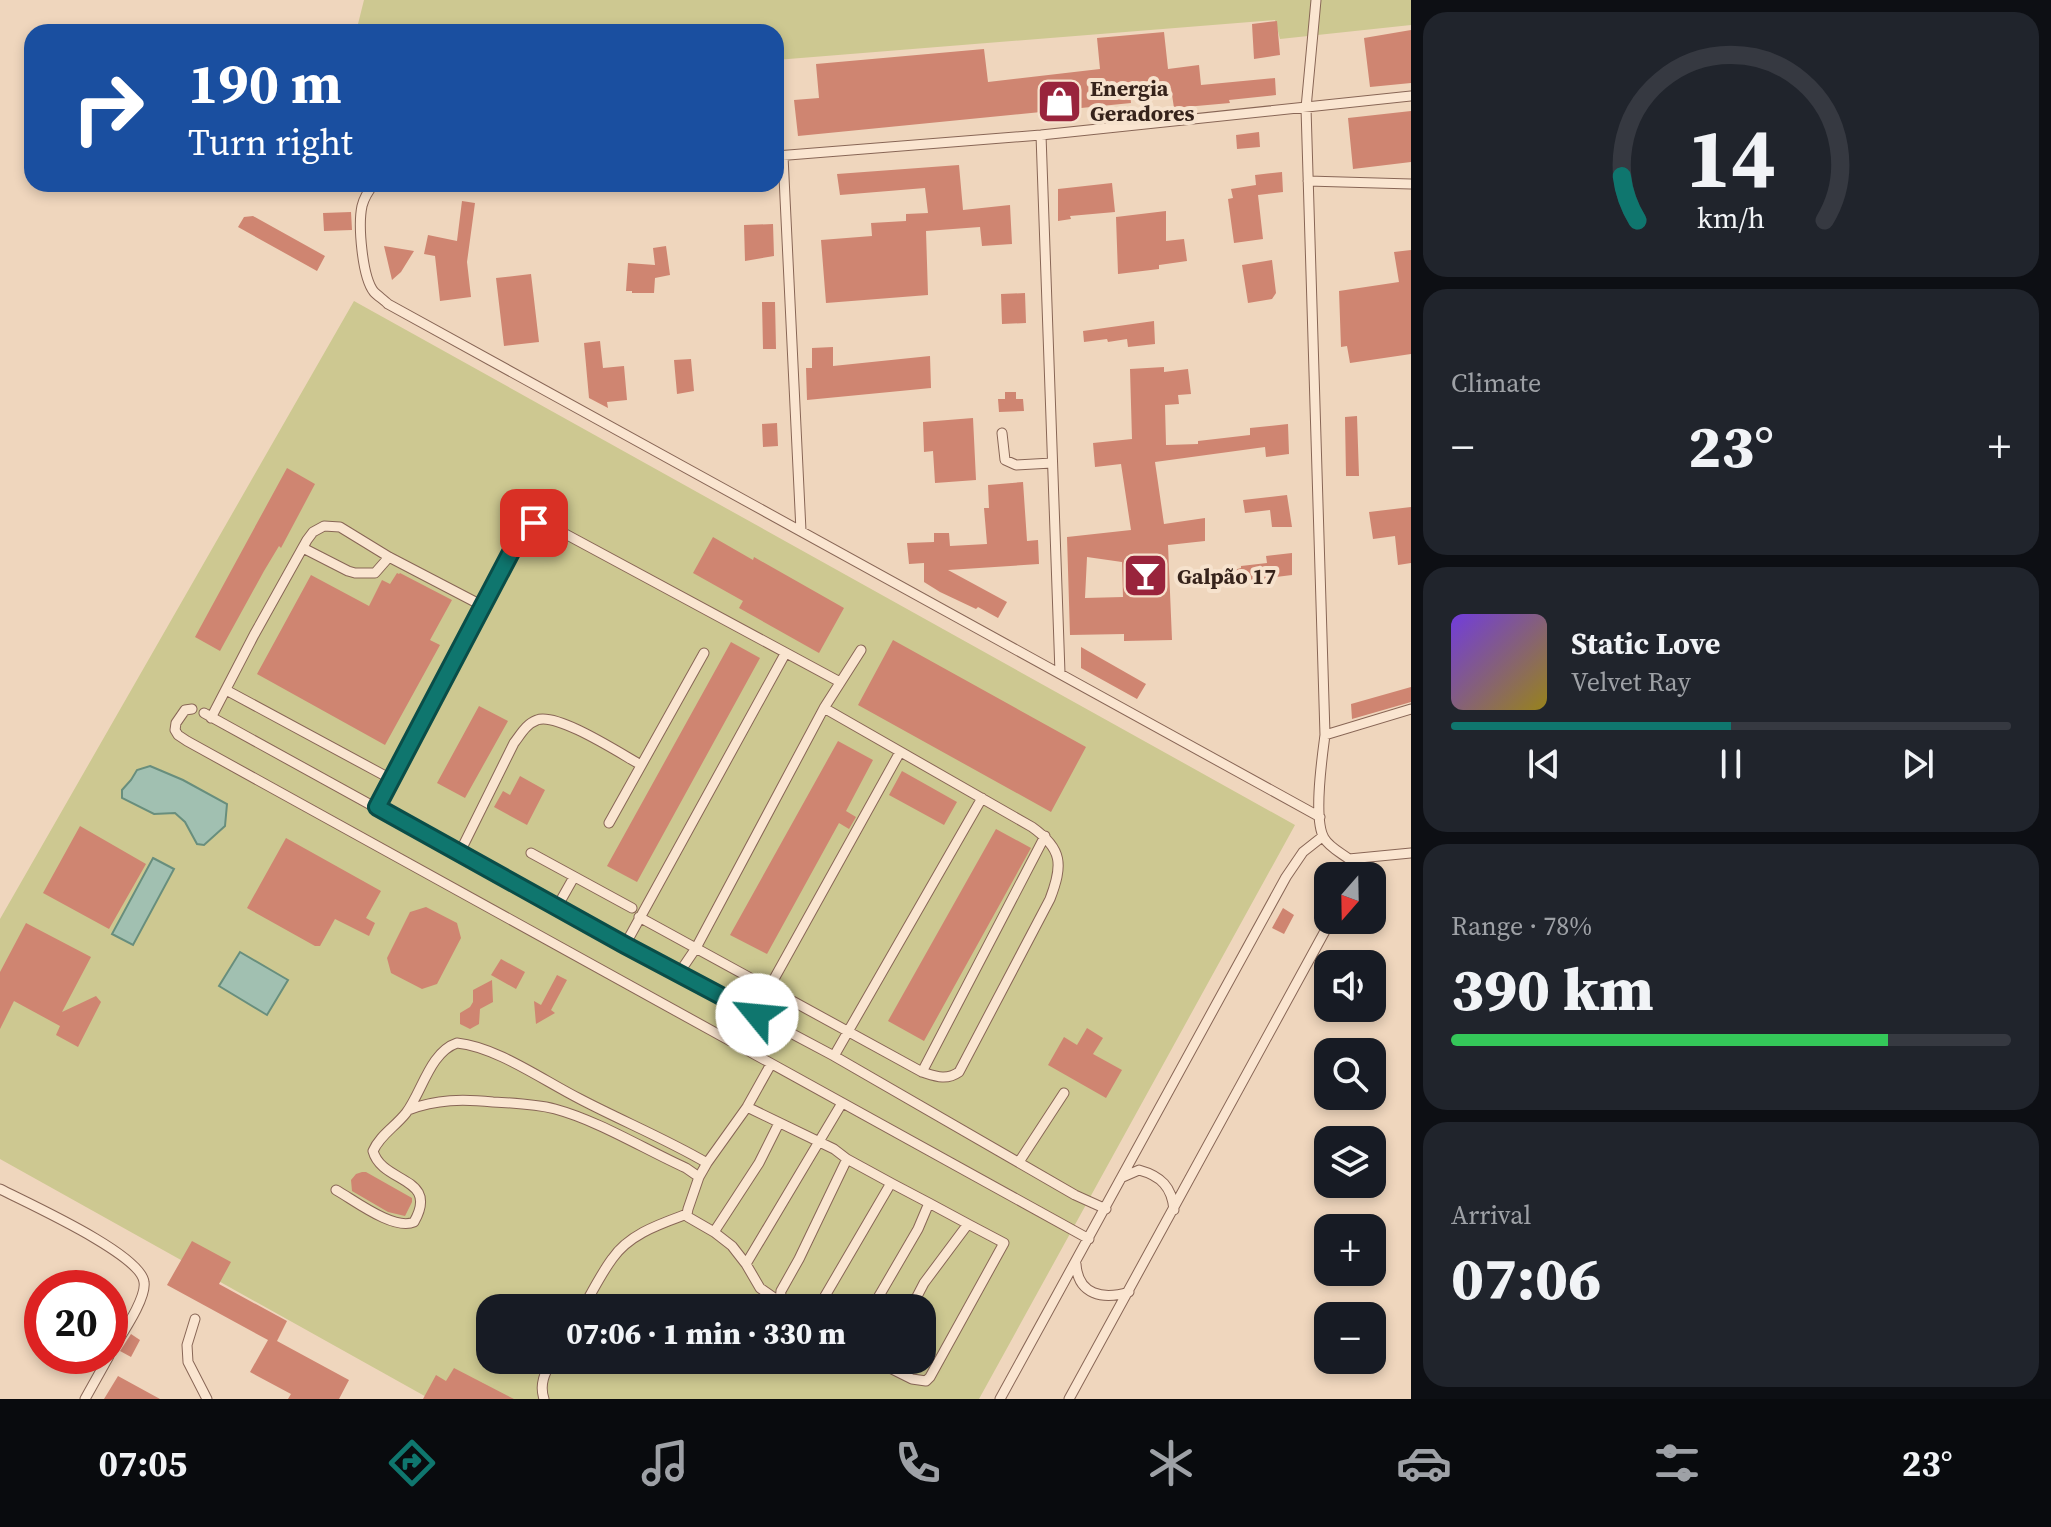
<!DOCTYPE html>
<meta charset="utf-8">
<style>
:root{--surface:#171b24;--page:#20242c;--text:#f1f3f6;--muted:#9ea1a6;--line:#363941;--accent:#0f766e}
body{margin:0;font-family:"Source Serif 4",serif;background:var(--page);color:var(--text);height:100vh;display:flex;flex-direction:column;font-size:30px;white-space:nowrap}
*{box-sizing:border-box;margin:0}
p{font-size:26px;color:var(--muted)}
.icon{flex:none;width:44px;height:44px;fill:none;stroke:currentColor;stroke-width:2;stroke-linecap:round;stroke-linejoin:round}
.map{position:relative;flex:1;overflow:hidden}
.side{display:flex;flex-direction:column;gap:12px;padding:12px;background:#0d0f14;width:640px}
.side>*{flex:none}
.guide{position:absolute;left:24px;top:24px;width:760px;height:168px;border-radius:24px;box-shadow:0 4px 12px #0003;background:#1a4fa0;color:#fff;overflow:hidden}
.needle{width:52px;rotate:200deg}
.controls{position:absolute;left:1314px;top:862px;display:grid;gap:16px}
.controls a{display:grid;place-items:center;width:72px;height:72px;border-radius:16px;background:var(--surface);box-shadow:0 4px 12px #0003;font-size:40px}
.speed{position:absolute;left:24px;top:1270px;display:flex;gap:16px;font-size:40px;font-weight:700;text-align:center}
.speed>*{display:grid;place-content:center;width:104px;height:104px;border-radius:50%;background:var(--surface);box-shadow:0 4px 12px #0003;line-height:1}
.speed .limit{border:12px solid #d22;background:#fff;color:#111}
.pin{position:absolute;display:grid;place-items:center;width:68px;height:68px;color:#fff;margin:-34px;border-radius:16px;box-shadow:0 4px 12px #0006}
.me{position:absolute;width:88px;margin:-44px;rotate:298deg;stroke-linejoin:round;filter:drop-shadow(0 0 6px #0008)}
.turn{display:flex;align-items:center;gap:28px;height:168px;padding:0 32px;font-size:36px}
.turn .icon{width:104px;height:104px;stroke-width:2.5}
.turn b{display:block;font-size:56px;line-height:68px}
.big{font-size:60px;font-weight:800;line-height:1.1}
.side .card{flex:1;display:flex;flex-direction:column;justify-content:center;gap:12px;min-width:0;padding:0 28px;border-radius:24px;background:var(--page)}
.side .dial{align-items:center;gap:0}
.dial svg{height:208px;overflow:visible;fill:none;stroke:var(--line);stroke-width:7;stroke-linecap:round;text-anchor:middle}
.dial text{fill:var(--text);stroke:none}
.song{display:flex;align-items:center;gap:24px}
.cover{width:96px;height:96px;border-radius:12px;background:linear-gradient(135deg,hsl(260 70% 55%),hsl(50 70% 35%))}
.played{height:8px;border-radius:4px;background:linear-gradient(90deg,var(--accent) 50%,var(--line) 50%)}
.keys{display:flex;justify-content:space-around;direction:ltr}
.heat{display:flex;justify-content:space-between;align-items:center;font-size:44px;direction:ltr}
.charge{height:12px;border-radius:6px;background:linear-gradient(90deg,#34c759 78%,var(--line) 0)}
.trip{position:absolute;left:476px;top:1294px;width:460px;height:80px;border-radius:24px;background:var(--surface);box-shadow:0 4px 12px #0003;font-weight:800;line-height:80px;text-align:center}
.menu{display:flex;height:128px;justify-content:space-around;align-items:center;background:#090b0e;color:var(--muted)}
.menu .icon{width:56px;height:56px}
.menu .active{color:var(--accent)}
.menu b{font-size:36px;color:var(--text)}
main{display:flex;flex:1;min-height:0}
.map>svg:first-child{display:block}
</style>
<main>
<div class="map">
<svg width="1411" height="1399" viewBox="0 0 1411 1399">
<rect width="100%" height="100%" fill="#efd6bd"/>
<path fill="#cdc891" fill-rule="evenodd" d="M364,0H1411V25L1280,39L1275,20L776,60V32H356Z
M354,301L1295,825L979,1399H430L0,1159V919ZM490,1308H922V1360H490Z"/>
<path fill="#a1c0b1" stroke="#688e7d" stroke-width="2" d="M150,766L183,780L227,804L225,826L204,845L197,844L185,822L175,813L154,814L122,798V790L131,780L137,770Z
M153,858L174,869L133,945L112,934Z
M240,952L288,980L267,1015L219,986Z"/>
<path fill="#cf8571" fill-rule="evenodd" d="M1277,21L1280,55L1254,59L1252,24Z
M1411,30V83L1370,87L1364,38Z
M1164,32L1168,69L1199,65L1201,85L1275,78L1276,95L1229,100L1230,103L1174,108L1171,88L1130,92L1131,103L798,136L794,100L819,98L816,64L984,49L988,82L1100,69L1097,38Z
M1411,111V162L1353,169L1348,118Z
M1259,132L1260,147L1237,149L1236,135Z
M959,165L963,210L1010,205L1012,244L982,246L980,227L926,231L928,295L826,303L821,240L872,236L871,223L906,221V214L928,213L925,188L840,195L837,174Z
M1282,172L1283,192L1258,195L1263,239L1234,243L1228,199L1233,198L1231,189L1256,185L1255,175Z
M1112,183L1115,212L1070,216L1071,219L1058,221V189Z
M462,201L475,203L467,262L471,297L440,301L435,256L424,254L428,235L457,241Z
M1166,211V241L1184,239L1187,261L1159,265V269L1118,274L1116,217Z
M351,212L352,230L324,231L323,213Z
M253,216L325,256L317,271L238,227L244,217Z
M773,224L774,256L745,261L744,225Z
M384,246L414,251L401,272L392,280Z
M666,246L670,275L655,278L654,293H632V291H626L628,263L655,265L653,248Z
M1411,250V354L1350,363L1347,346L1341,347L1339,291L1399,282L1394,252Z
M1272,260L1276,293L1272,299L1248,303L1242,265Z
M531,274L539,342L504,346L496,278Z
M1025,293L1026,323L1002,324L1001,294Z
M762,302H775L776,349H763Z
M1154,321L1155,344L1128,347L1127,339L1108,342L1107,339L1084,342L1083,331Z
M600,341L603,368L624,366L627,400L607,402L608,408L589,398L584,343Z
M833,347V366L930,356L931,388L807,400L806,368H812V348Z
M691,359L694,391L677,394L674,360Z
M1164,367V372L1188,369L1191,394L1178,395L1179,404L1165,405L1166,445L1198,444V441L1250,435V428L1288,424L1289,454L1266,457L1265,447L1155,462L1164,524L1205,518V541L1168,545L1172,640L1124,641V634L1070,635L1067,537L1131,530L1121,464L1095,467L1093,443L1132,439L1130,369ZM1087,557L1122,562L1123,597L1085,598Z
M1005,392H1016V399H1023L1024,411L999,412L998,399H1005Z
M1357,416L1359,476H1346L1345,417Z
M973,418L976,480L935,483L933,451L924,452L923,422Z
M777,423L778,446L763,447L762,424Z
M287,468L315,484L281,548L279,546L264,571L220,651L195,637Z
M1023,482L1027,541L1038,540L1039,564L948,570L1007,602L998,618L978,607L976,609L940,592L924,582V563L909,564L907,543L934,542V533H949L950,546L987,544L984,508H989L988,485Z
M1287,495L1292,527H1272L1270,510L1245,513L1243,500Z
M1411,507V563L1398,565L1395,536L1373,539L1369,512Z
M713,537L753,560L754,557L844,608L819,653L739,608L743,601L693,573Z
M1292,553V575L1236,582L1234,570L1241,568V566L1267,563L1266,556Z
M397,573L399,574L400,573L452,600L430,640L440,645L385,745L257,674L311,575L369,606L382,580L390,584Z
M893,640L1086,747L1051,812L858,705Z
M731,642L760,658L637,882L607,866Z
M1081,647L1146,684L1137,699L1081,668Z
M1411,687V702L1352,719L1351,704Z
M479,706L508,721L465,798L437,783Z
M838,741L873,760L846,811L856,817L849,829L839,823L767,954L730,935Z
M902,771L957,802L944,825L889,795Z
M520,776L545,790L527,825L494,807L503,791L510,795Z
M80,826L146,864L109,929L43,893Z
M996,829L1031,848L924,1041L888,1021Z
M286,838L381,891L366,918L375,923L369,936L335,919L320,946H315L247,908Z
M426,907L457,923L461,938L437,984L422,989L391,973L387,958L410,912Z
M1283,908L1294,915L1284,934L1272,928Z
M26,923L91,957L62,1012L96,996L101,1002L78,1047L56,1035L60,1026L14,1001L0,1029V972Z
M501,959L525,972L516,989L491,975Z
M557,975L567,980L551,1010L555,1013L536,1024L534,1001L541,1005Z
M492,980L493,1002L480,1009L479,1024L470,1029L460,1024V1013L470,1007L473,1002V990Z
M1087,1028L1103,1038L1093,1054L1122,1070L1106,1098L1048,1065L1064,1037L1077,1045Z
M362,1172H366L412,1198V1202L405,1216L388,1212L352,1191L351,1180L356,1174Z
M192,1241L231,1262L219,1284L287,1321L277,1341L349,1380L339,1399H288L291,1394L250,1372L268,1340L167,1285Z
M131,1334L140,1340L131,1357L120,1351Z
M454,1368L514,1399H423L436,1375L446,1381Z
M118,1376L160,1399H104Z"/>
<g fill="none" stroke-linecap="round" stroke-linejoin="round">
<defs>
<path id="lane" d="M1316,0L1306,108L1325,735C1322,758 1313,819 1324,838C1329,847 1341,853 1349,859L1411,853
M1041,135L1060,673
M776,156L1041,135L1411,96
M783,156L801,531
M1308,181L1411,184
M374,184C369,190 364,198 362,206C358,225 362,277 374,292C378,296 384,300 388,304L1320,817
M1002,433L1005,460L1016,465L1052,463
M303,548L348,571L355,573H375L389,557
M226,690L391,779
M192,709L185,710L176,723L175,730L178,735L187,741L1089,1239
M204,713L625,945L834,1056L1075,1195L1106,1209
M211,718L254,635L307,540L313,532L324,526L340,527L389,557L483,606
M1325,735L1411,709
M377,807L519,537C533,519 539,520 558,530L840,682
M609,823L704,653
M531,853L632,908
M459,854L514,743C521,734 526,724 537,720C557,712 621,754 641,765
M1349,859V876
M557,907L574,877
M639,917L922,1072C935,1076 946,1081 959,1072L1050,899C1063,865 1063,849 1032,827L824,708
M625,945L785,654
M679,973L696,948L824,708L861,650
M769,988L900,752
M834,1056L982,798
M922,1072L1045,836
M747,1107L834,1149L847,1159L799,1259L781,1291L780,1302L785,1308
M408,1110C437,1099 463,1099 493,1102C514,1103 535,1104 555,1109C599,1121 644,1149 686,1168L699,1177
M779,1123L759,1163L714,1232L732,1246L746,1264L842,1103
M847,1159L891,1183
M1019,1162L1064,1093
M1123,1177L1139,1170C1161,1176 1172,1187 1174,1210
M0,1189C27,1203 141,1254 144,1282C147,1299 119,1338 110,1354
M336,1190C354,1200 394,1231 414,1222C440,1176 382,1184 373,1151C380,1135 395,1127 406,1113C422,1092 430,1052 457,1043C497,1047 544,1081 580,1099C622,1121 666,1139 707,1163
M929,1203L968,1224
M714,1232L688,1217L687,1214L688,1209L699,1177L707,1163L747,1107L771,1064
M746,1264L760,1288L780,1302
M1076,1264C1078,1295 1103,1300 1129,1292
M583,1308C592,1292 601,1274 612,1259C629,1234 660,1224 687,1214
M818,1308L891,1183L929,1203L918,1229L872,1308
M195,1319L187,1345L188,1362L207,1399
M882,1364L912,1379L926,1381L930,1377L1004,1243L968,1224L924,1283L911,1308
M85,1399L109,1356
M544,1399C539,1384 545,1373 552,1360
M1000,1399L1286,877L1303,852L1322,837
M1069,1399L1331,920"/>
</defs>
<use href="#lane" stroke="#886656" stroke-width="11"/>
<use href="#lane" stroke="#fae5d0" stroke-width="9"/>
</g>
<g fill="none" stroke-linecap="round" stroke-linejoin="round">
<defs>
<path id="route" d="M534,523L529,526L519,537L377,807L625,945L757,1015"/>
</defs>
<use href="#route" stroke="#0a4d48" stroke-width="20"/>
<use href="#route" stroke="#0f766e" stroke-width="14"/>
</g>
<defs>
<symbol id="shop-square" viewBox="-11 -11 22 22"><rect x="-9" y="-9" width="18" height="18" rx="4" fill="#99243c" stroke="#f6e2cd"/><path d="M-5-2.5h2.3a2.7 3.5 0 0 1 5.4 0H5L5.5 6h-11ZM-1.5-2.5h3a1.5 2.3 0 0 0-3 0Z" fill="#fff"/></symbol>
<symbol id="bar-square" viewBox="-11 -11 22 22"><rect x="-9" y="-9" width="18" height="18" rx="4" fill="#99243c" stroke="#f6e2cd"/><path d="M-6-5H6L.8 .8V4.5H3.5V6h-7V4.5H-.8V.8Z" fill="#fff"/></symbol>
</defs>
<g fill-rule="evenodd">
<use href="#shop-square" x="1034" y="76" width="51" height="51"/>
<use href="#bar-square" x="1120" y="550" width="51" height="51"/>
</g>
<g text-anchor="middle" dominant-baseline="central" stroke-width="8" stroke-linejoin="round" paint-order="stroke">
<g font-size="22" font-weight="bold" fill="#36231b" stroke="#f6e2cd" text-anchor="start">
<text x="1090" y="88">Energia<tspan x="1090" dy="25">Geradores</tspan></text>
<text x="1177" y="576">Galpão 17</text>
</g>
</g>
</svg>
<div class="controls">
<a><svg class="needle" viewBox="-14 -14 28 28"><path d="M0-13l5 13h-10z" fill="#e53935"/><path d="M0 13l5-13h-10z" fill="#9ea1a6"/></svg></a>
<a><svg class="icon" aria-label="sound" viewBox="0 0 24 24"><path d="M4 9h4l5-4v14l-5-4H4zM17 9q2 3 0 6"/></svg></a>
<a><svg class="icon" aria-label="search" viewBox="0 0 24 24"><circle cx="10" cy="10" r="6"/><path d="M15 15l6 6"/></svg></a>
<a><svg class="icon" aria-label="layers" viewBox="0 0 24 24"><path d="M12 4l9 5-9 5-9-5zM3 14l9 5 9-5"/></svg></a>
<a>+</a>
<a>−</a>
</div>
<div class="speed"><div class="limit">20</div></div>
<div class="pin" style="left:534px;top:523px;background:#d93025"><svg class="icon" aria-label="arrive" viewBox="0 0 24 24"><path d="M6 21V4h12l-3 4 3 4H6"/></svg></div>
<svg class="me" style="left:757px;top:1015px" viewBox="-20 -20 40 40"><circle r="19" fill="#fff"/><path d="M0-13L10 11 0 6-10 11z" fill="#0f766e"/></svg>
<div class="trip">07:06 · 1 min · 330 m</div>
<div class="guide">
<div class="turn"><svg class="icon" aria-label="right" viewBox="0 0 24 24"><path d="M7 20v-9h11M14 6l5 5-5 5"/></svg><div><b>190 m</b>Turn right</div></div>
</div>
</div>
<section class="side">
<div class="card dial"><svg viewBox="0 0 100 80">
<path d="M14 69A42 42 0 1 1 86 69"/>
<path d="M14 69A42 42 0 0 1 8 52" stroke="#0f766e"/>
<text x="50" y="56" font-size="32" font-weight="700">14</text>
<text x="50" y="72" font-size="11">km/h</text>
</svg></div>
<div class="card"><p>Climate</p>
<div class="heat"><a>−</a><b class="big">23°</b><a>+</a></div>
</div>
<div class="card">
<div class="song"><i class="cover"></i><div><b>Static Love</b><p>Velvet Ray</p></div></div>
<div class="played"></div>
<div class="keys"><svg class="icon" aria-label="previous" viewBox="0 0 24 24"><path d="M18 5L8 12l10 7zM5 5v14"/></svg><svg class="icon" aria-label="pause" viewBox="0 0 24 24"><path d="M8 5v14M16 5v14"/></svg><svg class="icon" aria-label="next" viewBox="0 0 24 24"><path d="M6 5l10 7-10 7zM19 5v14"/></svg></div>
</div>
<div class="card"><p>Range · 78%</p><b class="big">390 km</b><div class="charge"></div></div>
<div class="card"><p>Arrival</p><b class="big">07:06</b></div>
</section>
</main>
<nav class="menu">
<b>07:05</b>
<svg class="icon active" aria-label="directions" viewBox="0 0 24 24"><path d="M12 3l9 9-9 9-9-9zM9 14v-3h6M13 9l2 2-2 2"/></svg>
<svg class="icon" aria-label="music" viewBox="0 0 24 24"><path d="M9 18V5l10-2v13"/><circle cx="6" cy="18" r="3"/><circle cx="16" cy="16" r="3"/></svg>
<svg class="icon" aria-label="phone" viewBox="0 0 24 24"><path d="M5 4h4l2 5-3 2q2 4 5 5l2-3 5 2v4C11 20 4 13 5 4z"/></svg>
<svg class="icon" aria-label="climate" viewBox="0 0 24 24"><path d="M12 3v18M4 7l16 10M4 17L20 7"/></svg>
<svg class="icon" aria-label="car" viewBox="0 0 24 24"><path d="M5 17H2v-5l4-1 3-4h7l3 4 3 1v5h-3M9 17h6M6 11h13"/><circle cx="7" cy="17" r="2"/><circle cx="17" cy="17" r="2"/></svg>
<svg class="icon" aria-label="filters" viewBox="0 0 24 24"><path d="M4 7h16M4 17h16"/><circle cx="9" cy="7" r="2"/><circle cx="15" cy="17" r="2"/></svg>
<b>23°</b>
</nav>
